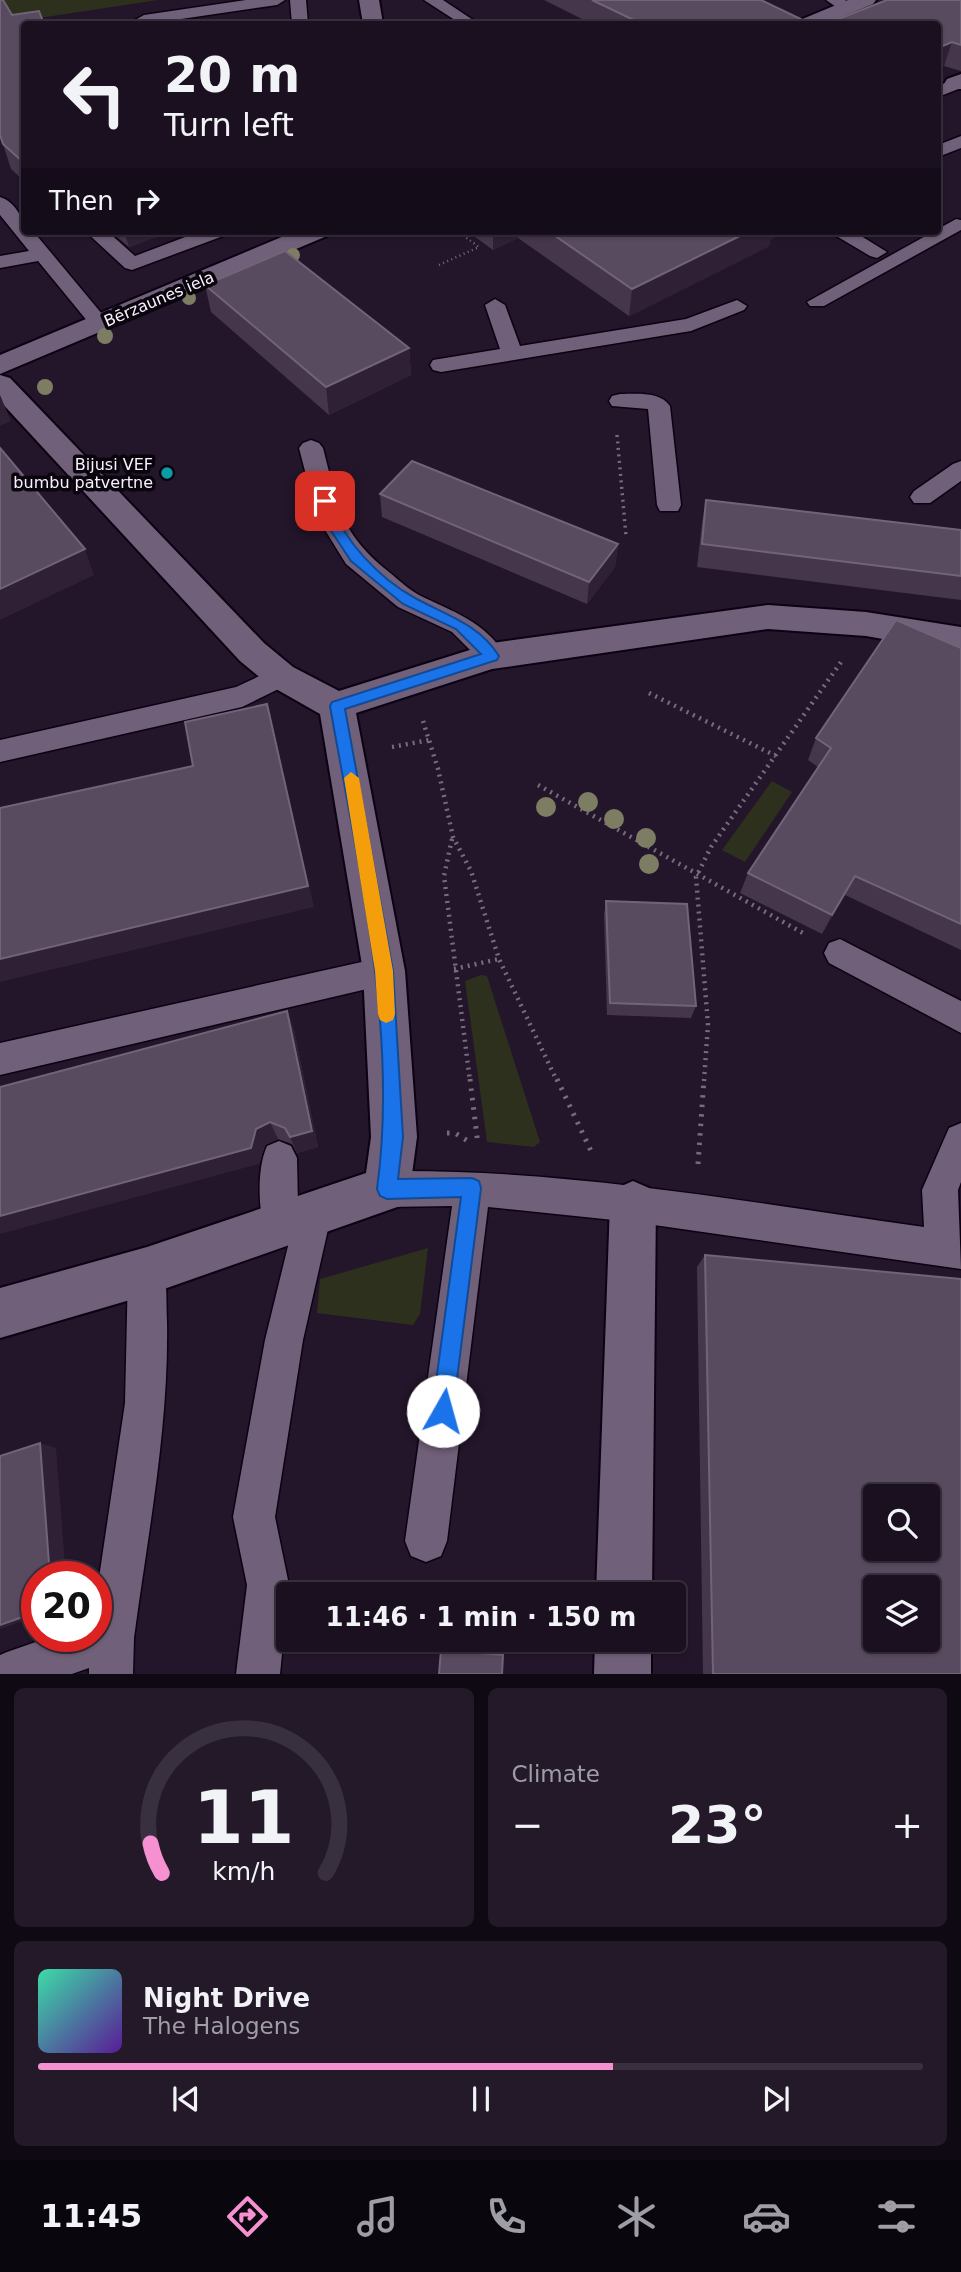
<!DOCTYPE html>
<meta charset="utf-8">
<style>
:root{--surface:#1a1020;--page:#231929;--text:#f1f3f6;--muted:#9f9da5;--line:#38303e;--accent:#f590d1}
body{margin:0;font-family:"DejaVu Sans",sans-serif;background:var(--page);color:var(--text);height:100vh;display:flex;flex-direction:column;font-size:26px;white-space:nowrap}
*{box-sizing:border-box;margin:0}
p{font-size:23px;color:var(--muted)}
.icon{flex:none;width:38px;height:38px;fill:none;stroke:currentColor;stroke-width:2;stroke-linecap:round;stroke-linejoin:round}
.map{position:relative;height:1674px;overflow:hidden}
.sheet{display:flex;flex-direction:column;gap:14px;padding:14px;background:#0e0912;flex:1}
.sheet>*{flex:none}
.hud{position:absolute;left:21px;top:21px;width:920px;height:214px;border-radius:7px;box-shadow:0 2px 5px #0004,0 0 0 2px var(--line);background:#1a1020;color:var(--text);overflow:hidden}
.controls{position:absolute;left:863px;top:1484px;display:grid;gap:14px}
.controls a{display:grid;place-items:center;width:77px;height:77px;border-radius:7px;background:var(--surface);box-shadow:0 2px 5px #0004,0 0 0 2px var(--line);font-size:35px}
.speed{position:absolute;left:21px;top:1561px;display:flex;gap:14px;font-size:35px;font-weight:700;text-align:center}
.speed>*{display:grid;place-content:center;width:91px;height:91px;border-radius:50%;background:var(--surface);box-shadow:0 2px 5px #0004,0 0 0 2px var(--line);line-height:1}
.speed .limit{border:10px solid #d22;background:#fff;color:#111}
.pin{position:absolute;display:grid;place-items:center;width:60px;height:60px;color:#fff;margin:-30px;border-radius:14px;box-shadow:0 4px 10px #0006}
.me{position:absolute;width:77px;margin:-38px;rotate:7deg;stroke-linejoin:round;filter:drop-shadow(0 0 5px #0008)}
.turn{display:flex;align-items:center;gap:24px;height:147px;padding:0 28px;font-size:32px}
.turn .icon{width:91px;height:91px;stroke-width:2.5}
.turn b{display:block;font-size:49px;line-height:60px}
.then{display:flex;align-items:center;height:66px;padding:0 28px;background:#0003;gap:14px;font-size:26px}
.big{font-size:52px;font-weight:800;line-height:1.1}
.sheet .tile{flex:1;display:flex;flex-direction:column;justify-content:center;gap:10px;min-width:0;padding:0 24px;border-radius:10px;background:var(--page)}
.sheet .dial{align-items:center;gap:0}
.dial svg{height:182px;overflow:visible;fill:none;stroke:var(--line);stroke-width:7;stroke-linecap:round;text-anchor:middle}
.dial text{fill:var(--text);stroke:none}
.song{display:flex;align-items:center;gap:21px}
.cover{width:84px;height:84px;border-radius:10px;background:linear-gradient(135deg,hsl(160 70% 55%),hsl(270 70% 35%))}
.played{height:7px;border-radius:4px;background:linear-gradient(90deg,var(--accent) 65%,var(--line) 65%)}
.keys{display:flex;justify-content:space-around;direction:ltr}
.heat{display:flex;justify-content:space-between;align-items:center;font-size:38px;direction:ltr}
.sheet .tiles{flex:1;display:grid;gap:14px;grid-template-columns:1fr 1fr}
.tile:last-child{grid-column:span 2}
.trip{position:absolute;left:276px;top:1582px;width:410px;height:70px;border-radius:7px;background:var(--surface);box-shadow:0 2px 5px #0004,0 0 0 2px var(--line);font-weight:800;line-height:70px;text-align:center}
.tab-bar{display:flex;height:112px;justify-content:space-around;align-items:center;background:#0a060d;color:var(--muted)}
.tab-bar .icon{width:49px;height:49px}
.tab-bar .active{color:var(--accent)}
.tab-bar b{font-size:32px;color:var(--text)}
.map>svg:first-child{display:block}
</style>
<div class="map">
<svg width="961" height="1674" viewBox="0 0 961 1674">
<rect width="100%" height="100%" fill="#23152a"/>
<path fill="#2c301c" d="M0,0H158L0,24Z
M772,781L792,792L745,862L722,850Z
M481,975L487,976L540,1142L534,1147L487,1142L465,981Z
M428,1248L420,1314L413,1325L317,1313L320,1279Z"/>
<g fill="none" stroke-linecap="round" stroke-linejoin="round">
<defs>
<path id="service" d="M246,0H285L277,5L147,24H128L144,15Z
M290,0H306L308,24H292Z
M424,0H443L479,24H461Z
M826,0H845L856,8L854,11H842Z
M955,79L961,80V88L938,97V86Z
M961,136V148L938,157V145Z
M0,197C14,201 24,218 24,231H33L107,320L111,324L107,328H93L38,261L0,268V256L29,251L0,215Z
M956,219L961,220V230L824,306H810L807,302Z
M85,231H107L135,256L201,231H229L226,235L132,270L125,268Z
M828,231H853L887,252L877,258L870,256Z
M495,299L505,305L520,346L686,319L737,300L747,306L744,310L691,331L441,372L433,370L430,365L433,360L500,349L485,305Z
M620,394C636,394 660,391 670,406L681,505L678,511H660L657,505L648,409L612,406L609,401L612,396Z
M311,440L319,443L323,448C338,506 340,533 389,572C399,580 408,589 419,595C451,611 487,622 505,656L501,663L492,666L483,663L452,632L398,607L346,564L317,517L299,448L303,443Z
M961,461V481L930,503H914L910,497L914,491L953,464Z
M281,666L291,669L295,676L291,683L242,707L0,762V740L236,687Z
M840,939L961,1001V1033L829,963L824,953L829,943Z
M384,957L395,961L400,971L395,981L384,985L0,1075V1043Z
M961,1123V1182L958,1190L961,1269L633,1222L488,1207L447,1541L441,1556L426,1562L411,1556L405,1541L452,1206L387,1207L374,1202L369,1189L374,1176L387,1171C567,1169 746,1202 924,1227L922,1190L949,1128Z
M279,1141L291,1146L297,1158L298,1207L300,1203L313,1198L326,1203L331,1216L303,1340L275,1517L289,1585L280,1674H236L247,1585L233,1517L265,1340L289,1242L281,1245L268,1240C258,1216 256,1170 267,1146Z
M147,1252L160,1258C168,1278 166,1299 167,1321C169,1427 148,1533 134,1638L133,1674H89V1668L72,1674H0V1655L7,1652L53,1636H96V1598L125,1403L128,1271L134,1258Z"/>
<path id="pedestrian" d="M633,1181L649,1188L656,1204L652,1594H596L610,1204L617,1188Z
M595,1640H651V1674H594Z"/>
<path id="minor" d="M359,0H379L383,24H363Z
M848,0H876L873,4L824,24H797L800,20Z
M961,74V89H947L944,84L947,79Z
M296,231H331L327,236L0,374V355Z
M0,375L10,378L264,643L293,667L339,691L492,643L768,605L866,612L961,627V653L866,636L768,629L492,669L356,713L405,971L417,1137L410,1189L403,1205L147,1295L0,1338V1288L147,1247L366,1173L371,1137L363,971L320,714L269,685L240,661L0,401Z"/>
</defs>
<use href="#service" stroke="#0c0212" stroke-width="3"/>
<use href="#pedestrian" stroke="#0c0212" stroke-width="4"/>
<use href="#minor" stroke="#0c0212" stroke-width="4"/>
<path stroke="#786b7e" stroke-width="2.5" stroke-dasharray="1 3.5" stroke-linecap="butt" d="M439,265L479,247L457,231"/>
<path stroke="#786b7e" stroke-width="3.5" stroke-dasharray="2 4.5" stroke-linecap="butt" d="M617,435L626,536"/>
<path stroke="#786b7e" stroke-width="4.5" stroke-dasharray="2 5" stroke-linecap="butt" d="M649,693L776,756
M423,721L438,769L453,837L471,871L499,959L557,1081
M392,747L429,740
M538,785L803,933
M452,839L444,876L470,1081
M454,969L499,959
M704,1081L708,1025L696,877L711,847L841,662"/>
<path stroke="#786b7e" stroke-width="5" stroke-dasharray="2.5 7" stroke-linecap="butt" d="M470,1079L478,1145
M557,1079L591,1151
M447,1133H455L468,1141
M698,1164L704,1079"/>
<use href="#service" fill="#706079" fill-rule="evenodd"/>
<use href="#pedestrian" fill="#706079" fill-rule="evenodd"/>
<use href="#minor" fill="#706079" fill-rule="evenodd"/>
</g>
<g fill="#7d7d63">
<circle cx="293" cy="255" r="7"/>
<circle cx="189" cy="298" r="7"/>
<circle cx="105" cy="336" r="8"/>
<circle cx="45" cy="387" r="8"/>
<circle cx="588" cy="802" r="10"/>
<circle cx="546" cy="807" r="10"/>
<circle cx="614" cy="819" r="10"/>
<circle cx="646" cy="838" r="10"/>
<circle cx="649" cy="864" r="10"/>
</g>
<path fill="#45364c" d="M544,0H761L811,24H592Z
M961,0V71L944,66Z
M12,15L24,24V181L11,169L0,135Z
M110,231H172L129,247Z
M467,231H786L770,240L769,246L629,316L518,238L493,250Z
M205,285L409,348L411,375L329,415L211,312Z
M380,494L618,544L615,567L587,604L382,517Z
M706,500L961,530V600L697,567L702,523Z
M961,648V950L845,895L822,934L740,893L748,873L818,767L808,760L816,738Z
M606,901L696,1006L691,1018L607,1015L604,915Z
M287,1011L294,1030L318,1147L297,1153L292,1144L278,1139L265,1145L259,1164Z
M705,1255L961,1674H703L697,1267Z
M442,1647L502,1652L503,1655L441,1650Z"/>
<path fill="#2f2036" d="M952,42L944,66L938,69V48Z
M124,231H172L129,247Z
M493,231H518V238L493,250Z
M750,231H786L770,240L769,246L629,316L632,289Z
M409,348L411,375L329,415L326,387Z
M0,395L11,421L0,426Z
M618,544L615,567L587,604L589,582Z
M85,549L94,575L0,620V589Z
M273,728L314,907L0,982V959Z
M855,876L845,895L822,934L832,915Z
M287,1011L294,1030L318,1147L297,1153L290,1137Z
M270,1122L278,1139L265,1145L259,1164L0,1234V1216L256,1129Z
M40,1443L56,1448L66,1577H50Z
M37,1612V1616L0,1629V1625Z"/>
<path fill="#584a5f" stroke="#726478" stroke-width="2" fill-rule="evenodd" d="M0,0H3L12,15L39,11L44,24H24V163L3,144L0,135Z
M592,0H761L811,24H642Z
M887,0H961V45L952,42L938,48V24H825Z
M548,231H750L632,289Z
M285,251L409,348L326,387L205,285Z
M0,448L85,549L0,589Z
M412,461L618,544L589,582L380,494Z
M706,500L961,530V576L702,544Z
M896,620L961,648V924L855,876L832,915L748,873L831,748L816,738Z
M267,704L308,886L0,959V808L193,766L185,722Z
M606,901L687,904L696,1006L610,1003Z
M287,1011L312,1131L290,1137L285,1128L270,1122L256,1129L251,1148L0,1216V1087Z
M705,1255L961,1279V1674H713ZM875,1496H928V1549H875ZM875,1587H928V1640H875Z
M40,1443L50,1577H37V1612L0,1625V1456Z
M441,1650L503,1655L502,1674H439Z"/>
<path fill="#1a73e8" stroke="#114b97" stroke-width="2" d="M325,496L331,501C341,539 380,579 415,598C446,615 479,624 499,656L497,660L345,709L393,971L403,1137L398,1179L472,1178L479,1181L481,1188L453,1411L450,1419L443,1422L435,1419L432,1411L461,1197L387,1199L380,1196L377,1189C399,1031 357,862 330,706L332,702L481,654L456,629L403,604L351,561L322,517L319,501Z"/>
<path fill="#f59e0b" d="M351,772L359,778L393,971L395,1014L393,1020L386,1023L380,1020L378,1014L375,971L344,778Z"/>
<circle fill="#0f9aa8" stroke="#09050c" stroke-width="2.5" cx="167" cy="473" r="7"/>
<g text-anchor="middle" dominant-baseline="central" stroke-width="7" stroke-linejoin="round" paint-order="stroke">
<g font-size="16" fill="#faf0ff" stroke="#09050c">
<text transform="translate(159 299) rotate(-23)">Bērzaunes iela</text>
</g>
<g font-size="16" fill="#faf0ff" stroke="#09050c" text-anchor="end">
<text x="153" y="464">Bijusi VEF<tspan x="153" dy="18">bumbu patvertne</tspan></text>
</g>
</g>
</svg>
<div class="controls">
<a><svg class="icon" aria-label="search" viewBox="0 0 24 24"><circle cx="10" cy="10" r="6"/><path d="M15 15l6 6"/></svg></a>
<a><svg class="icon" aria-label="layers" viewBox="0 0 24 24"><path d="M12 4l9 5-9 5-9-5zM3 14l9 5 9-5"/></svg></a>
</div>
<div class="speed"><div class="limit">20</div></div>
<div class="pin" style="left:325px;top:501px;background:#d93025"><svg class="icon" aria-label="arrive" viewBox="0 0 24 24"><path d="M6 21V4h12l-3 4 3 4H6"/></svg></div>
<svg class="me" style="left:443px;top:1411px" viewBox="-20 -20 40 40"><circle r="19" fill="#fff"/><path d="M0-13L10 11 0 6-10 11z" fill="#1a73e8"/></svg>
<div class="trip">11:46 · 1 min · 150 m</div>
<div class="hud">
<div class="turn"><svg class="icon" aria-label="left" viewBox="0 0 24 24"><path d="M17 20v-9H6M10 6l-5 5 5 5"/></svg><div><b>20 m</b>Turn left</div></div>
<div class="then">Then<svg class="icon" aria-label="right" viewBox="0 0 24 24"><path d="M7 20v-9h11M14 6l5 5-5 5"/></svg></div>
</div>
</div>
<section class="sheet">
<div class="tiles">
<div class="tile dial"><svg viewBox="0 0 100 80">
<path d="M14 69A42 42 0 1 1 86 69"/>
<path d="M14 69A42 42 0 0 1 9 56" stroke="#f590d1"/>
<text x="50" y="56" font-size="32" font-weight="700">11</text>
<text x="50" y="72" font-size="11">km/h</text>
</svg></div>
<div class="tile"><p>Climate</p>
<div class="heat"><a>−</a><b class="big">23°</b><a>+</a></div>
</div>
<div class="tile">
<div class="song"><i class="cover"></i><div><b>Night Drive</b><p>The Halogens</p></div></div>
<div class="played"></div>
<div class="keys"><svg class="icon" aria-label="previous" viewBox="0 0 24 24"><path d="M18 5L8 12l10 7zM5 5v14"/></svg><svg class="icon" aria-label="pause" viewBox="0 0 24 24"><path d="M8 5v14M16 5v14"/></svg><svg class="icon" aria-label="next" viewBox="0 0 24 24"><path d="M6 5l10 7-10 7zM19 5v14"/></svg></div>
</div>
</div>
</section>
<nav class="tab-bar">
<b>11:45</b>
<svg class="icon active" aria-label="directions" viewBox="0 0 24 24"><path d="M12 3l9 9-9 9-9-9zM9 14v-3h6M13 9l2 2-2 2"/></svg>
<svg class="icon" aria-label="music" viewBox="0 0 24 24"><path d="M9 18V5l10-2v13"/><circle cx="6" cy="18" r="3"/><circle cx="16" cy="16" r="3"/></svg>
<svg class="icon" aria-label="phone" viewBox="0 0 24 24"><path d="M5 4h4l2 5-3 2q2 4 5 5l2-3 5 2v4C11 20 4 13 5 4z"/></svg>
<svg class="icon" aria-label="climate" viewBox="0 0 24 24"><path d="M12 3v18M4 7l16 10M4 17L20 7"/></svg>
<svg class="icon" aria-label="car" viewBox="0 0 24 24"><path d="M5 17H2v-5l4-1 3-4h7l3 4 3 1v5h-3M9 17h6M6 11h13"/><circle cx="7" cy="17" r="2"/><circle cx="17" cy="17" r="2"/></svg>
<svg class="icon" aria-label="filters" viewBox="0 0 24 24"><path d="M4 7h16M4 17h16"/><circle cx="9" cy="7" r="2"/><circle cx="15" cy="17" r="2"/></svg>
</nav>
